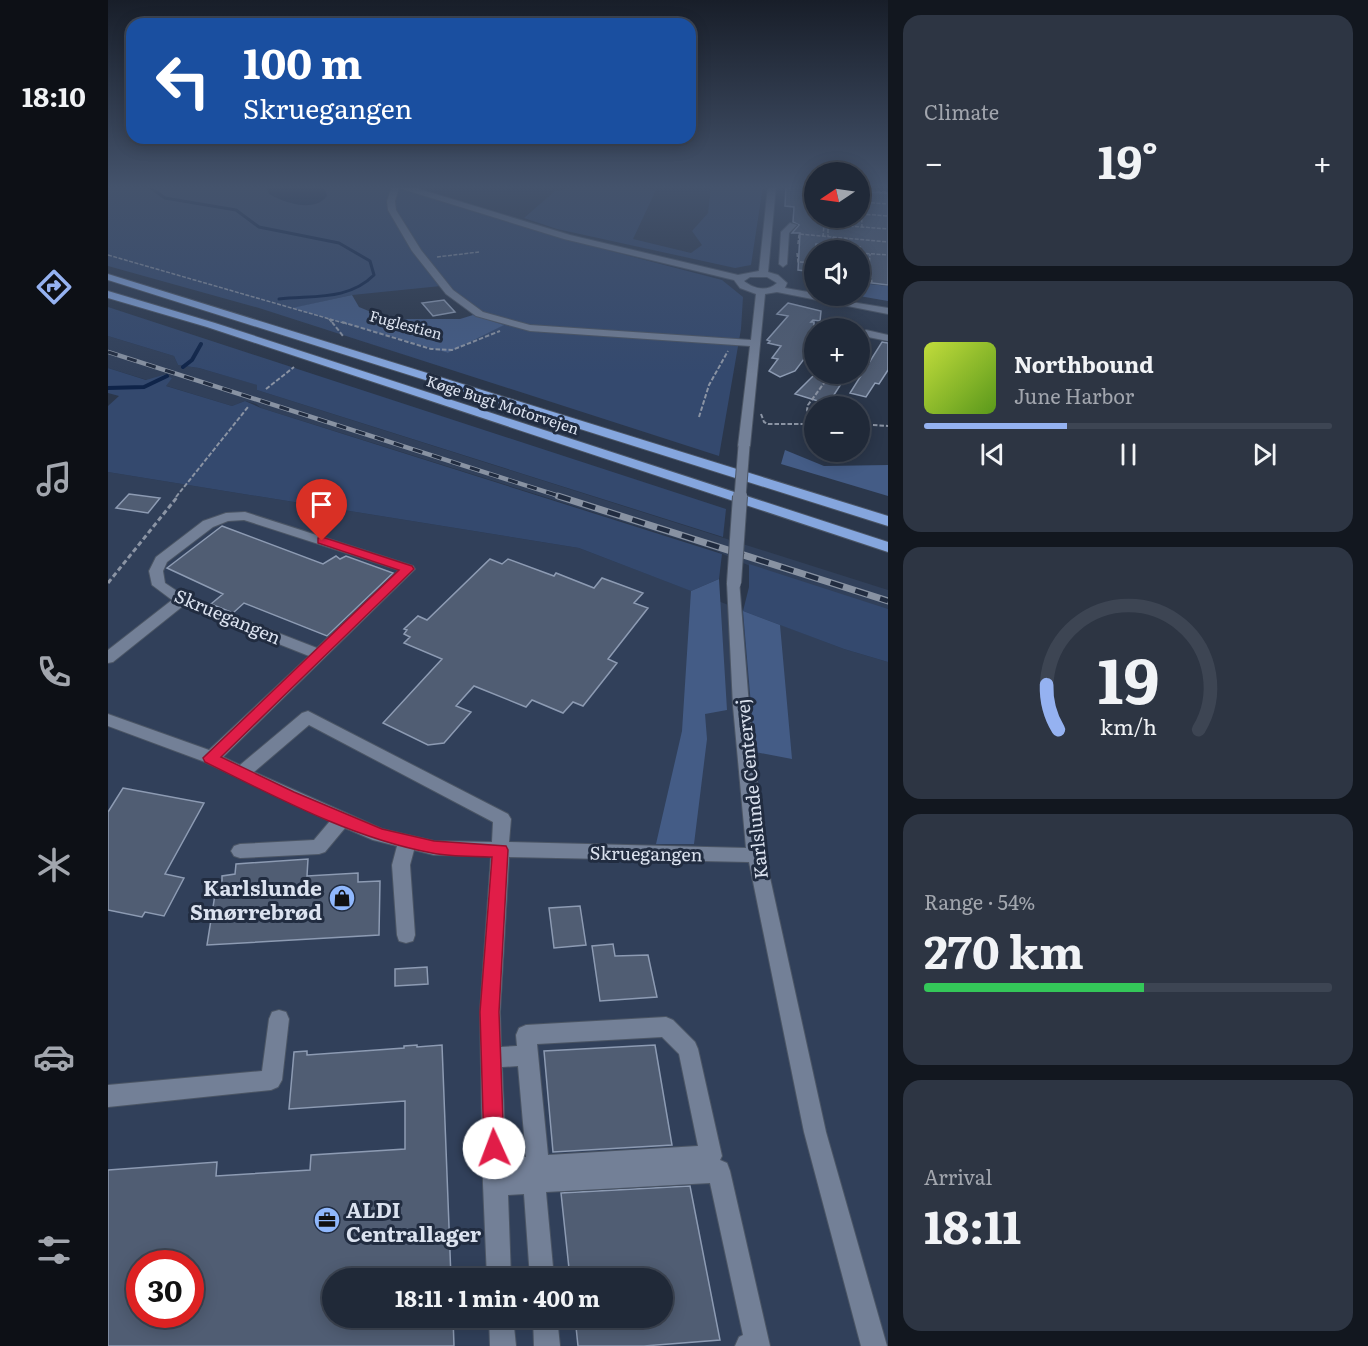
<!DOCTYPE html>
<meta charset="utf-8">
<style>
:root{--surface:#202938;--page:#2d3543;--text:#f1f3f6;--muted:#a2a6ae;--line:#3d4553;--accent:#95b2f1}
body{margin:0;font-family:Literata,serif;background:var(--page);color:var(--text);height:100vh;display:flex;flex-direction:column;font-size:22px;white-space:nowrap}
*{box-sizing:border-box;margin:0}
p{font-size:20px;color:var(--muted)}
.icon{flex:none;width:33px;height:33px;fill:none;stroke:currentColor;stroke-width:2;stroke-linecap:round;stroke-linejoin:round}
.map{position:relative;flex:1;overflow:hidden}
.side{display:flex;flex-direction:column;gap:15px;padding:15px;background:#12171f;width:480px}
.side>*{flex:none}
.hud{position:absolute;left:18px;top:18px;width:570px;height:126px;border-radius:18px;box-shadow:0 3px 15px #0003,0 0 0 2px var(--line);background:#1a4fa0;color:#fff;overflow:hidden}
.needle{width:39px;rotate:257deg}
.controls{position:absolute;left:696px;top:162px;display:grid;gap:12px}
.controls a{display:grid;place-items:center;width:66px;height:66px;border-radius:50%;background:var(--surface);box-shadow:0 3px 15px #0003,0 0 0 2px var(--line);font-size:30px}
.speed{position:absolute;left:18px;top:1250px;display:flex;gap:12px;font-size:30px;font-weight:700;text-align:center}
.speed>*{display:grid;place-content:center;width:78px;height:78px;border-radius:50%;background:var(--surface);box-shadow:0 3px 15px #0003,0 0 0 2px var(--line);line-height:1}
.speed .limit{border:9px solid #d22;background:#fff;color:#111}
.pin{position:absolute;display:grid;place-items:center;width:51px;height:51px;color:#fff;margin:-62px -26px;border-radius:50% 50% 50% 0;rotate:-45deg;box-shadow:0 0 6px #0007}
.pin .icon{rotate:45deg}
.me{position:absolute;width:66px;margin:-33px;rotate:358deg;stroke-linejoin:round;filter:drop-shadow(0 0 4px #0008)}
.turn{display:flex;align-items:center;gap:21px;height:126px;padding:0 18px;font-size:27px}
.turn .icon{width:78px;height:78px;stroke-width:2.5}
.turn b{display:block;font-size:42px;line-height:51px}
.big{font-size:45px;font-weight:700;line-height:1.1}
.side .widget{flex:1;display:flex;flex-direction:column;justify-content:center;gap:9px;min-width:0;padding:0 21px;border-radius:18px;background:var(--page)}
.side .dial{align-items:center;gap:0}
.dial svg{height:156px;overflow:visible;fill:none;stroke:var(--line);stroke-width:7;stroke-linecap:round;text-anchor:middle}
.dial text{fill:var(--text);stroke:none}
.song{display:flex;align-items:center;gap:18px}
.cover{width:72px;height:72px;border-radius:9px;background:linear-gradient(135deg,hsl(70 70% 55%),hsl(90 70% 35%))}
.played{height:6px;border-radius:3px;background:linear-gradient(90deg,var(--accent) 35%,var(--line) 35%)}
.keys{display:flex;justify-content:space-around;direction:ltr}
.heat{display:flex;justify-content:space-between;align-items:center;font-size:33px;direction:ltr}
.charge{height:9px;border-radius:4px;background:linear-gradient(90deg,#34c759 54%,var(--line) 0)}
.trip{position:absolute;left:214px;top:1268px;width:351px;height:60px;border-radius:30px;background:var(--surface);box-shadow:0 3px 15px #0003,0 0 0 2px var(--line);font-weight:700;line-height:60px;text-align:center}
main{display:flex;flex:1;min-height:0}
.tabs{display:flex;flex-direction:column;width:108px;justify-content:space-around;align-items:center;background:#0d1016;color:var(--muted)}
.tabs .icon{width:42px;height:42px}
.tabs .active{color:var(--accent)}
.tabs b{font-size:27px;color:var(--text)}
.map>svg:first-child{display:block}
</style>
<main>
<nav class="tabs">
<b>18:10</b>
<svg class="icon active" aria-label="directions" viewBox="0 0 24 24"><path d="M12 3l9 9-9 9-9-9zM9 14v-3h6M13 9l2 2-2 2"/></svg>
<svg class="icon" aria-label="music" viewBox="0 0 24 24"><path d="M9 18V5l10-2v13"/><circle cx="6" cy="18" r="3"/><circle cx="16" cy="16" r="3"/></svg>
<svg class="icon" aria-label="phone" viewBox="0 0 24 24"><path d="M5 4h4l2 5-3 2q2 4 5 5l2-3 5 2v4C11 20 4 13 5 4z"/></svg>
<svg class="icon" aria-label="climate" viewBox="0 0 24 24"><path d="M12 3v18M4 7l16 10M4 17L20 7"/></svg>
<svg class="icon" aria-label="car" viewBox="0 0 24 24"><path d="M5 17H2v-5l4-1 3-4h7l3 4 3 1v5h-3M9 17h6M6 11h13"/><circle cx="7" cy="17" r="2"/><circle cx="17" cy="17" r="2"/></svg>
<svg class="icon" aria-label="filters" viewBox="0 0 24 24"><path d="M4 7h16M4 17h16"/><circle cx="9" cy="7" r="2"/><circle cx="15" cy="17" r="2"/></svg>
</nav>
<div class="map">
<svg width="780" height="1346" viewBox="0 0 780 1346">
<rect width="100%" height="100%" fill="#2b374b"/>
<path fill="#31405a" fill-rule="evenodd" d="M0,336L66,356L70,365L91,368L150,385L149,390L780,590V610L642,566L606,550L153,408L148,404L137,401L124,406L0,368Z
M0,472L471,548L736,649L780,662V1346H0ZM32,1263H82V1314H32ZM225,1278H555V1317H225Z"/>
<path fill="#34496e" fill-rule="evenodd" d="M0,186H287L464,241L614,280L635,297L633,329L611,456L151,308L0,266ZM333,286L365,315L395,325L340,353L186,308L244,295Z
M479,186H519L548,190L525,239L583,253L594,245L584,231L600,213L603,186H655L643,265L627,268L449,229L416,218L447,191Z
M0,307L618,509L615,537L149,390V385L91,368L70,365L66,356L0,336Z
M0,368L38,380L55,375L64,378L58,386L124,406L137,401L153,408L614,554L611,579L583,591L471,548L0,472V406L11,396L0,393Z
M641,564L780,609V662L736,649L635,611L641,587Z"/>
<path fill="#445c86" d="M752,283L780,286V301L751,296Z
M244,295L251,307L280,319H352L365,315L396,325L340,353L184,308Z
M677,450L716,466L780,465V496L673,464Z
M611,579L619,710L597,714L599,739L586,844H548L574,731L583,591Z
M635,611L672,625L684,759L647,752Z"/>
<path fill="#0f2449" d="M158,186H211L217,190L219,196C206,213 177,203 161,194Z"/>
<g fill="none" stroke-linecap="round" stroke-linejoin="round">
<path stroke="#0f2449" stroke-width="3" d="M40,186L57,198L128,210L151,227L231,243L262,261L266,275C240,301 205,295 171,299"/>
<path stroke="#0f2449" stroke-width="4" d="M75,367L84,360L93,344
M0,388L36,387L59,376"/>
</g>
<path fill="#505d73" stroke="#8d9bb3" stroke-width="1.5" fill-rule="evenodd" d="M678,186L706,188V218H752V192L780,193V285L756,282L754,276H752V247L708,244L706,272L690,270L692,233H684L691,225L685,222L686,207L677,206Z
M336,300L347,312L325,316L314,303Z
M680,303L713,311L712,321L705,320L703,322H706V346L687,371L672,377L661,371L670,359L664,358L673,346L660,343L662,341L659,340L680,316L669,314Z
M774,342L780,343V370L771,384L767,383L758,397L742,393Z
M705,376L733,384L720,404L687,394Z
M21,494L52,498L40,513L8,508Z
M114,526L215,564L228,556L232,559L238,556L285,573L219,636L136,603L125,613L103,604L115,594L59,568Z
M382,559L394,564L400,559L446,576L448,573L486,588L494,578L535,593L526,603L540,608L500,659L509,663L475,706L465,702L455,713L424,700L418,707L366,686L348,706L363,712L336,743L320,745L275,723L334,659L296,643L302,637L296,634L299,630L296,629L310,616L319,620Z
M15,788L96,803L57,874L76,878L56,916L37,912L34,917L0,910V812Z
M200,859L199,876L250,873V882L272,881L271,935L99,945L109,882L114,881V876L127,874L128,864Z
M472,906L478,945L446,948L441,908Z
M505,944L507,956L540,955L549,997L492,1001L484,946Z
M319,967L320,984L287,986V969Z
M309,1045V1047L334,1045L343,1278H225V1317H345L346,1346H0V1170L109,1162L108,1176L202,1170L203,1155L297,1149V1101L181,1109L186,1052L199,1051V1055L296,1048V1046ZM32,1263H82V1314H32Z
M547,1045L564,1145L445,1152L436,1051Z
M582,1186L612,1340L536,1346H470L467,1317H555V1278H462L453,1193Z"/>
<g fill="none" stroke-linecap="round" stroke-linejoin="round">
<defs>
<path id="minor" d="M284,186H301L462,235L630,275L651,271L660,186H668L660,272L670,275L679,283L677,288L706,293V296L780,308V314L669,292L657,294L642,446L636,449L632,448L630,446L642,346L422,331L368,316L338,294L304,251L280,210L279,201ZM291,188L456,239L626,280L632,288L648,294L643,340L422,325L375,312L345,290L313,250L288,210L287,201ZM642,277H659L669,283C659,292 646,289 636,281Z
M682,223L689,225L681,233L679,264L675,267L671,264L673,232Z
M758,330L780,335V341L760,337L756,343L752,344V335Z
M723,374H734L729,377Z
M137,512L305,566L307,569L115,757L132,765L194,713L200,711L400,814L403,819L401,842L638,848L625,706L619,583L626,579L631,580L641,706L657,855L718,1132L779,1346H753L696,1132L641,862L401,857L392,1012L393,1047L409,1046L408,1035L411,1028L418,1025L558,1017L565,1020L587,1042L590,1049L614,1156L612,1160L619,1163L622,1171L662,1346H627L631,1337L635,1335L602,1183L438,1192L446,1278H422L416,1194L400,1195L403,1278H379L375,1184L372,1012L383,856L326,855L306,850L302,865L307,935L305,941L298,943L291,941L289,935L284,865L289,846L265,840L237,828L217,852L211,854L132,858L126,856L123,851L126,846L132,844L206,840L222,821L97,762L0,726V714L101,750L201,656L75,606L5,662L0,663V650L64,600L44,585L41,571L48,557L95,521L118,513ZM136,520L291,570L209,648L78,597L57,583L55,571L59,562L105,527L120,521ZM201,725L385,822L384,842L326,841L274,829L146,772ZM554,1037L571,1054L590,1146L440,1155L429,1044ZM410,1066L418,1157L398,1158L394,1067Z
M171,1010L178,1012L181,1019L174,1080L170,1087L163,1090L0,1107V1085L154,1071L161,1019L164,1012Z
M381,1317H405L408,1346H382Z
M425,1317H449L452,1346H426Z"/>
<path id="highway" d="M0,274L780,516V526L0,280Z
M0,291L107,323L780,542V552L99,327L0,298Z"/>
</defs>
<use href="#minor" stroke="#4b5565" stroke-width="2"/>
<use href="#highway" stroke="#4b5565" stroke-width="2"/>
<path stroke="#8b94a4" stroke-width="1.5" stroke-dasharray="4 1.5" stroke-linecap="butt" d="M752,190L780,192
M752,202L780,204
M753,202L754,227
M753,214L780,216
M708,218V223
M720,218V237
M714,224L780,229
M715,237L716,224
M725,237L726,250
M690,244L691,234L780,242
M689,253L690,262L706,263
M752,253L780,255
M0,255L239,324
M329,257L371,252
M752,268L761,269L762,254
M761,269L764,282
M221,319L225,324"/>
<path stroke="#8b94a4" stroke-width="2" stroke-dasharray="4.5 2" stroke-linecap="butt" d="M224,322L235,336
M234,322L323,349L344,350L392,331
M158,389L186,367
M653,414L656,422L660,424H706
M591,417L601,385L620,351
M706,423L699,410L700,405L719,379
M752,424L780,426
M68,497L140,407"/>
<path stroke="#8b94a4" stroke-width="3" stroke-dasharray="5 3" stroke-linecap="butt" d="M0,583L70,496"/>
<use href="#minor" fill="#738097" fill-rule="evenodd"/>
<use href="#highway" fill="#85a6de" fill-rule="evenodd"/>
<defs>
<path id="rail-far1" d="M0,352L454,497"/>
<path id="rail" d="M450,496L780,601"/>
</defs>
<use href="#rail-far1" stroke="#8892a2" stroke-width="4.5"/>
<use href="#rail" stroke="#8892a2" stroke-width="7"/>
<use href="#rail-far1" stroke="#212c40" stroke-width="3" stroke-dasharray="10" stroke-linecap="butt"/>
<use href="#rail" stroke="#212c40" stroke-width="4.5" stroke-dasharray="13" stroke-linecap="butt"/>
<defs>
<path id="minor-bridge-far1" d="M632,497L636,446"/>
<path id="minor-bridge" d="M626,583L632,496"/>
</defs>
<use href="#minor-bridge-far1" stroke="#4b5565" stroke-width="13" stroke-linecap="butt"/>
<use href="#minor-bridge" stroke="#4b5565" stroke-width="16" stroke-linecap="butt"/>
<use href="#minor-bridge-far1" stroke="#738097" stroke-width="11"/>
<use href="#minor-bridge" stroke="#738097" stroke-width="14"/>
</g>
<linearGradient id="sky" x2="0" y2="1"><stop stop-color="#181e29"/><stop offset="0.5" stop-color="#44536c"/><stop offset="1" stop-color="#44536c" stop-opacity="0"/></linearGradient>
<rect width="780" height="374" fill="url(#sky)"/>
<path fill="#e11d48" stroke="#92132f" stroke-width="1.5" d="M214,537L304,566L306,569L113,757L186,792L274,829L326,841L398,846L400,850L391,1012L396,1148L393,1155L386,1158L379,1155L376,1148L372,1012L384,857C364,856 343,857 324,853C244,838 170,798 97,762L95,758L291,570L210,543V538Z"/>
<defs>
<symbol id="shop-disc" viewBox="-11 -11 22 22"><circle r="9.5" fill="#90b8fd" stroke="#212c40"/><path d="M-5-2.5h2.3a2.7 3.5 0 0 1 5.4 0H5L5.5 6h-11ZM-1.5-2.5h3a1.5 2.3 0 0 0-3 0Z" fill="#111"/></symbol>
<symbol id="office-disc" viewBox="-11 -11 22 22"><circle r="9.5" fill="#90b8fd" stroke="#212c40"/><path d="M-6-3h4V-5.5h4V-3h4V5H-6ZM-1-4.5V-3h2v-1.5ZM-6 0V1H6V0Z" fill="#111"/></symbol>
</defs>
<g fill-rule="evenodd">
<use href="#shop-disc" x="219" y="883" width="30" height="30"/>
<use href="#office-disc" x="204" y="1205" width="30" height="30"/>
</g>
<g text-anchor="middle" dominant-baseline="central" stroke-width="6" stroke-linejoin="round" paint-order="stroke">
<g font-size="15" fill="#dbe2ef" stroke="#212c40">
<text transform="translate(298 324) rotate(15)">Fuglestien</text>
<text transform="translate(395 404) rotate(18)">Køge Bugt Motorvejen</text>
</g>
<g font-size="18" fill="#dbe2ef" stroke="#212c40">
<text transform="translate(120 616) rotate(23)">Skruegangen</text>
<text transform="translate(643 789) rotate(-96)">Karlslunde Centervej</text>
<text transform="translate(538 853) rotate(1)">Skruegangen</text>
</g>
<g font-size="21" font-weight="bold" fill="#dbe2ef" stroke="#212c40" text-anchor="end">
<text x="214" y="886">Karlslunde<tspan x="214" dy="24">Smørrebrød</tspan></text>
<text x="238" y="1208" text-anchor="start">ALDI<tspan x="238" dy="24">Centrallager</tspan></text>
</g>
</g>
</svg>
<div class="controls">
<a><svg class="needle" viewBox="-14 -14 28 28"><path d="M0-13l5 13h-10z" fill="#e53935"/><path d="M0 13l5-13h-10z" fill="#a2a6ae"/></svg></a>
<a><svg class="icon" aria-label="sound" viewBox="0 0 24 24"><path d="M4 9h4l5-4v14l-5-4H4zM17 9q2 3 0 6"/></svg></a>
<a>+</a>
<a>−</a>
</div>
<div class="speed"><div class="limit">30</div></div>
<div class="pin" style="left:214px;top:541px;background:#d93025"><svg class="icon" aria-label="arrive" viewBox="0 0 24 24"><path d="M6 21V4h12l-3 4 3 4H6"/></svg></div>
<svg class="me" style="left:386px;top:1148px" viewBox="-20 -20 40 40"><circle r="19" fill="#fff"/><path d="M0-13L10 11 0 6-10 11z" fill="#e11d48"/></svg>
<div class="trip">18:11 · 1 min · 400 m</div>
<div class="hud">
<div class="turn"><svg class="icon" aria-label="left" viewBox="0 0 24 24"><path d="M17 20v-9H6M10 6l-5 5 5 5"/></svg><div><b>100 m</b>Skruegangen</div></div>
</div>
</div>
<section class="side">
<div class="widget"><p>Climate</p>
<div class="heat"><a>−</a><b class="big">19°</b><a>+</a></div>
</div>
<div class="widget">
<div class="song"><i class="cover"></i><div><b>Northbound</b><p>June Harbor</p></div></div>
<div class="played"></div>
<div class="keys"><svg class="icon" aria-label="previous" viewBox="0 0 24 24"><path d="M18 5L8 12l10 7zM5 5v14"/></svg><svg class="icon" aria-label="pause" viewBox="0 0 24 24"><path d="M8 5v14M16 5v14"/></svg><svg class="icon" aria-label="next" viewBox="0 0 24 24"><path d="M6 5l10 7-10 7zM19 5v14"/></svg></div>
</div>
<div class="widget dial"><svg viewBox="0 0 100 80">
<path d="M14 69A42 42 0 1 1 86 69"/>
<path d="M14 69A42 42 0 0 1 8 46" stroke="#95b2f1"/>
<text x="50" y="56" font-size="32" font-weight="700">19</text>
<text x="50" y="72" font-size="11">km/h</text>
</svg></div>
<div class="widget"><p>Range · 54%</p><b class="big">270 km</b><div class="charge"></div></div>
<div class="widget"><p>Arrival</p><b class="big">18:11</b></div>
</section>
</main>
